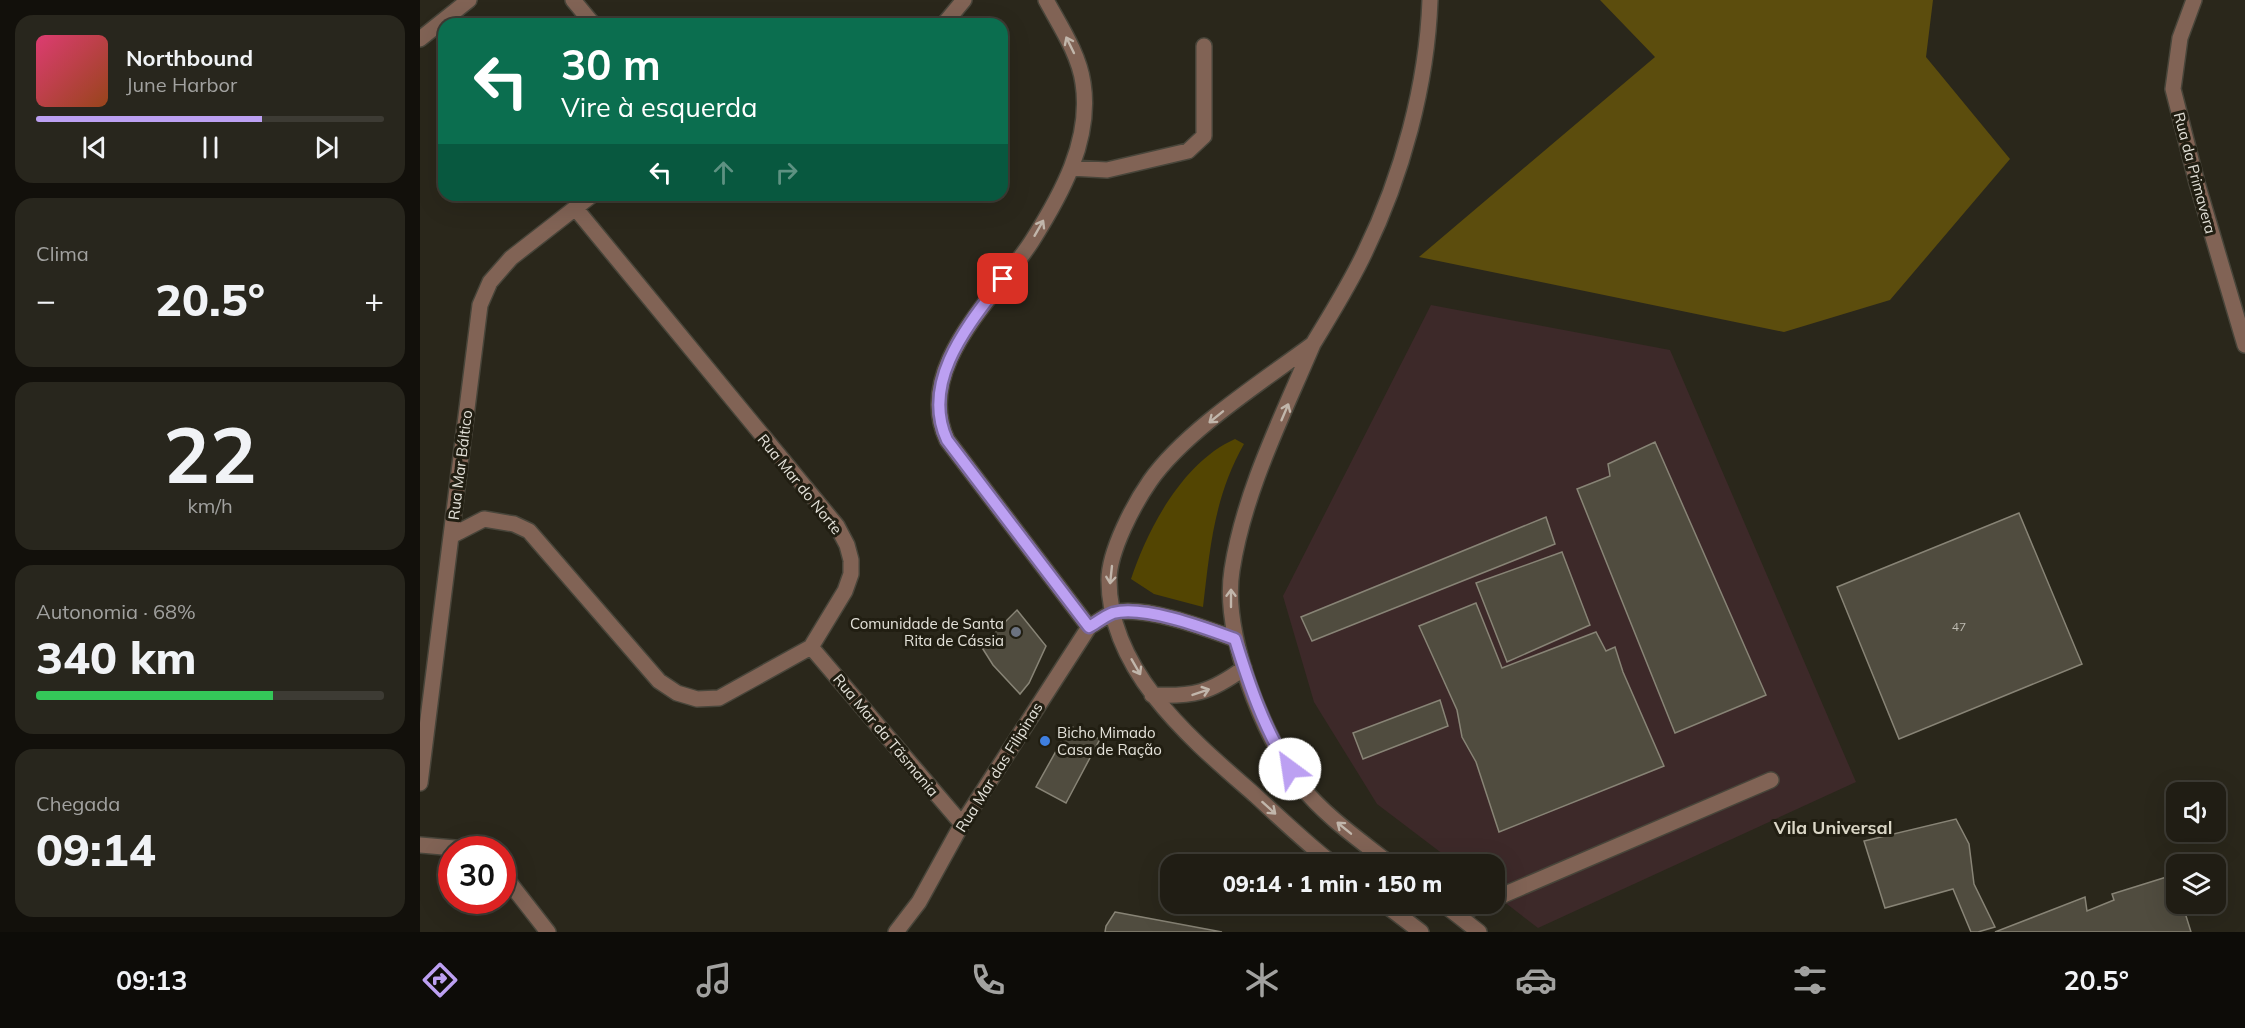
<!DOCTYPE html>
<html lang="pt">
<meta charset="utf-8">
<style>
:root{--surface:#201d14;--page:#28261d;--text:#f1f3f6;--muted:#a2a2a0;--line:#3d3b34;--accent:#bca0f2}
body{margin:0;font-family:Mulish,sans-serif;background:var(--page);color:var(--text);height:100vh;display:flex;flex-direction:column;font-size:22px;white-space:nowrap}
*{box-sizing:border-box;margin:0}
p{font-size:20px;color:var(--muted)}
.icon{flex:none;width:33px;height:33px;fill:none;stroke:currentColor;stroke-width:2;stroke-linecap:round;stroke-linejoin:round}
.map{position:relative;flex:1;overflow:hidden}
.side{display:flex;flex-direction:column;gap:15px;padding:15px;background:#12100b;width:420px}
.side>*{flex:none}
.hud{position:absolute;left:18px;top:18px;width:570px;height:183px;border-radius:18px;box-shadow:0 6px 24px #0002,0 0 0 2px var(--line);background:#0b6e4f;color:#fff;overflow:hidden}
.controls{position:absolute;left:1746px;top:782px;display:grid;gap:12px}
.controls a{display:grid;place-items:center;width:60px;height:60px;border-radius:12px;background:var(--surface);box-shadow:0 6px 24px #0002,0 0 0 2px var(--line);font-size:30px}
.speed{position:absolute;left:18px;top:836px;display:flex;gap:12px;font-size:30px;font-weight:700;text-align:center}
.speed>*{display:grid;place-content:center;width:78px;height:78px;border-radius:50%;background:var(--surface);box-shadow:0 6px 24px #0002,0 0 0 2px var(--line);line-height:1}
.speed .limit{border:9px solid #d22;background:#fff;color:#111}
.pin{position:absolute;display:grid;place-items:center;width:51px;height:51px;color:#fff;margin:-26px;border-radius:12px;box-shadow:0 3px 9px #0006}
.me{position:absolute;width:66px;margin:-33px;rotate:329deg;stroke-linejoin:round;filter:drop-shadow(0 0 4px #0008)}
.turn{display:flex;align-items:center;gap:21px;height:126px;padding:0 24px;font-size:27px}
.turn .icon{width:78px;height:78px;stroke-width:2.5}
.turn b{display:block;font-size:42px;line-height:51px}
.lanes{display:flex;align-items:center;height:57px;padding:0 24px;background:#0003;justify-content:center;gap:30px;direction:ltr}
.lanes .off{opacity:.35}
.big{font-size:45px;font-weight:800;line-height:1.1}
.side .card{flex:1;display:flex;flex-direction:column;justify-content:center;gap:9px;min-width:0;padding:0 21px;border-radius:18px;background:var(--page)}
.side .dial{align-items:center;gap:0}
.dial b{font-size:78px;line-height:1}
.song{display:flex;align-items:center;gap:18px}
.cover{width:72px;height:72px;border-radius:9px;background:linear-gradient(135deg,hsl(340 70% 55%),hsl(20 70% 35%))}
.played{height:6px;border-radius:3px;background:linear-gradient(90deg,var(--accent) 65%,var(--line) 65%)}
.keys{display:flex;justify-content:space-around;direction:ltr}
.heat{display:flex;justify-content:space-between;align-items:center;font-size:33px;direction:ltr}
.charge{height:9px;border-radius:4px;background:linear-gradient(90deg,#34c759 68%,var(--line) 0)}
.trip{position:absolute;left:740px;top:854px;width:345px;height:60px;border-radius:18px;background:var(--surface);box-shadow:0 6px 24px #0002,0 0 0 2px var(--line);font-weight:800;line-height:60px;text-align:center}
.menu{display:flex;height:96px;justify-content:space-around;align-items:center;background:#0d0c08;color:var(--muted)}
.menu .icon{width:42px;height:42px}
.menu .on{color:var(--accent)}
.menu b{font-size:27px;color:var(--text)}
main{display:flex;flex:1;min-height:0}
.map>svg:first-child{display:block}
</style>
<main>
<section class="side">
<div class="card">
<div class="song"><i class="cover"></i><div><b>Northbound</b><p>June Harbor</p></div></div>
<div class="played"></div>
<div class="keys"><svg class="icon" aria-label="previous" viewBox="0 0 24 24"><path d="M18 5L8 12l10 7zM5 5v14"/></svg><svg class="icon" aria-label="pause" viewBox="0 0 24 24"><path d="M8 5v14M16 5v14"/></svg><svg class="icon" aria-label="next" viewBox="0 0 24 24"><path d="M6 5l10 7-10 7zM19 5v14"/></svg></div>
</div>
<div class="card"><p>Clima</p>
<div class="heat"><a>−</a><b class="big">20.5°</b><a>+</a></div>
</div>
<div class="card dial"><b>22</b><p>km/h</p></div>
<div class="card"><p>Autonomia · 68%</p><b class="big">340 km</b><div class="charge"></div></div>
<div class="card"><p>Chegada</p><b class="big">09:14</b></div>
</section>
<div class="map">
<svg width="1825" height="932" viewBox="0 0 1825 932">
<rect width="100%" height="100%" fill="#2a271b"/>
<path fill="#3d2929" d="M1011,305L1250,350L1436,782L1118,928L1074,894V864H1036L957,804L894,702L863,596Z"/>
<path fill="#534502" d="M815,439L824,444C794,497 790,548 783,607L734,594L711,579C728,528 763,462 815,439Z"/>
<path fill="#5c4d0d" d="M1180,0H1513L1506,57L1590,159L1470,300L1364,332L999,257L1235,57Z"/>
<path fill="#504c3f" stroke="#888476" stroke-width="1.5" d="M1235,442L1346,695L1255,733L1157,489L1190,476L1188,464Z
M1599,513L1662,664L1479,739L1417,587Z
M1126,517L1135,544L892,641L881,617Z
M1142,552L1170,625L1087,662L1056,583Z
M1056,603L1082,668L1176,632L1186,651L1195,647L1203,672L1244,766L1079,832L1056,762L1042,737L1037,710L999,626Z
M597,610L626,646L609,683L600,694L573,665L561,646Z
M1020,700L1028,726L943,759L933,733Z
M650,726L680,739L646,803L616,787Z
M1536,819L1549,844L1554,884L1575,927L1558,932H1551L1533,889L1465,908L1444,841Z
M1753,875L1756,886V903H1762L1771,932H1575L1665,897L1667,911L1694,900L1692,894Z
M695,912L802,932H685L686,926Z"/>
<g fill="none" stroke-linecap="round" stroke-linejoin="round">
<defs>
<path id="minor" d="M153,0L173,24
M626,0C640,26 659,54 663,83C672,140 641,195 612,241C576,297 493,367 527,440L669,627
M1774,0L1760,38L1753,89L1777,183L1825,345
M524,24L544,0
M0,39L49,0
M651,168L687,170L768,151L784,136V46
M893,344C911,314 930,284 945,252C982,176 1007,85 1010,0
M31,536L64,519L94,524L109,531L239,681L257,693L277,699L299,698L391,647L425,591L431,574V560L427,545L417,526L156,209
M391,647L542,824
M732,695C773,697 790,693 824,668
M0,783L60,305L70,282L91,258L172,195
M0,845L46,849
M913,864C886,843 860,818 835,795C772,740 689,672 689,580C689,551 714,504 730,481C765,431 843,381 893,344C862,417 824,492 812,570C802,633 843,737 881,786C906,817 940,840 970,864
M82,873L128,932
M1074,899L1351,780
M963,903L1001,932
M1022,903L1059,932
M1038,914L1064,903
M476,932L499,902L542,824L669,627C676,623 685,616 693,613C724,605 785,628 815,639"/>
</defs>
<use href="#minor" stroke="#48453a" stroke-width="18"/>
<use href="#minor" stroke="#816355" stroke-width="15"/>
</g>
<defs><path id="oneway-shaft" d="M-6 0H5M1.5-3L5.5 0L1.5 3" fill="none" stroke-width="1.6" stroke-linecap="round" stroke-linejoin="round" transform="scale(1.5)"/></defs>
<g stroke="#c1b6ab">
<use href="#oneway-shaft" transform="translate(650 45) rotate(-116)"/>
<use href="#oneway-shaft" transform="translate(619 228) rotate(-60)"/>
<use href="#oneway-shaft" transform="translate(865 412) rotate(-67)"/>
<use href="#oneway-shaft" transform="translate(796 417) rotate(141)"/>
<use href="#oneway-shaft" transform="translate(691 575) rotate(96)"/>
<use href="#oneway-shaft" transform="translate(811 598) rotate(-90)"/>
<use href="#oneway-shaft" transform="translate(716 667) rotate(60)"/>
<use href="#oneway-shaft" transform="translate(781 692) rotate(-19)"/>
<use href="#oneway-shaft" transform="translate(849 808) rotate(42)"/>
<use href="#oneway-shaft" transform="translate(924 828) rotate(-141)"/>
</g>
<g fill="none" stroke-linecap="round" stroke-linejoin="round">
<defs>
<path id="route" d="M583,279C549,324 500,381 527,440L669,627C676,623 685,616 693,613C724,605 785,628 815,639C829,684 844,729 870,769"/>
</defs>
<use href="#route" stroke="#7a689d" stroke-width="15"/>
<use href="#route" stroke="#bca0f2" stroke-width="10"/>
</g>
<circle fill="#6b7280" stroke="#211e12" stroke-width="2" cx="596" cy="632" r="6"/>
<circle fill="#3f7fe0" stroke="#211e12" stroke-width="2" cx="625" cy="741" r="6"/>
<g text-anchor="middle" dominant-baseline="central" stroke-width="6" stroke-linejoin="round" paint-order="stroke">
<g font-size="12" fill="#bfbcb3">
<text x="1539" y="626">47</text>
</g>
<g font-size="15" fill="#e4e2da" stroke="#211e12">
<text transform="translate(1775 173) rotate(75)">Rua da Primavera</text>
<text transform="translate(40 465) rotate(-83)">Rua Mar Báltico</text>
<text transform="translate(380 484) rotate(51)">Rua Mar do Norte</text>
<text transform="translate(466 735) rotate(50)">Rua Mar da Tãsmania</text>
<text transform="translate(579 767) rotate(-58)">Rua Mar das Filipinas</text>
</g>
<g font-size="15" fill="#e4e2da" stroke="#211e12" text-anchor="end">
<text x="584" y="623">Comunidade de Santa<tspan x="584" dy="17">Rita de Cássia</tspan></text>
<text x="637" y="732" text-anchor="start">Bicho Mimado<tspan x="637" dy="17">Casa de Ração</tspan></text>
</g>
<g font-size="18" font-weight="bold" fill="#dad6c6" stroke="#211e12">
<text x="1413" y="827">Vila Universal</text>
</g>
</g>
</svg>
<div class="controls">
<a><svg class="icon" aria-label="sound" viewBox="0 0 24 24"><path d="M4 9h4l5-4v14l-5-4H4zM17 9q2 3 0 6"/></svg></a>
<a><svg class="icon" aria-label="layers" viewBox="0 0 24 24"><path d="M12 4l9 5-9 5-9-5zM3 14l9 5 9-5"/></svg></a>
</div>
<div class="speed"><div class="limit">30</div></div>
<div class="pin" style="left:583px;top:279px;background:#d93025"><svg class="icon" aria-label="arrive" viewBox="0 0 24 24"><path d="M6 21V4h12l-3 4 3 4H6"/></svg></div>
<svg class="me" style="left:870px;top:769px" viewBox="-20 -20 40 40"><circle r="19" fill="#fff"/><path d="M0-13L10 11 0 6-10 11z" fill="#bca0f2"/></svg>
<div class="trip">09:14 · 1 min · 150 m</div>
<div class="hud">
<div class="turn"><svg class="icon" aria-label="left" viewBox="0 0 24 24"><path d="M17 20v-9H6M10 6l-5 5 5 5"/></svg><div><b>30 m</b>Vire à esquerda</div></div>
<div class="lanes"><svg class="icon" aria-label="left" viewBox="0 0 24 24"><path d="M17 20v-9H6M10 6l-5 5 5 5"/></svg><svg class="icon off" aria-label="ahead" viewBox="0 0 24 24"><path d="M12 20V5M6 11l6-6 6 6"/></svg><svg class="icon off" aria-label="right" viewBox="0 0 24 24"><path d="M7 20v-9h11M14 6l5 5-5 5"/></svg></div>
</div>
</div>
</main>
<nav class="menu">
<b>09:13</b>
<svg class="icon on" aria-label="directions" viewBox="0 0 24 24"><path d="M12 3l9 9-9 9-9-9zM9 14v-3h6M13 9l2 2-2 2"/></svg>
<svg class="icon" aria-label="music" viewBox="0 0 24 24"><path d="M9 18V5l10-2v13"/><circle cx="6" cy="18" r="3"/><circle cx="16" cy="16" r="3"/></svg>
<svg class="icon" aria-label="phone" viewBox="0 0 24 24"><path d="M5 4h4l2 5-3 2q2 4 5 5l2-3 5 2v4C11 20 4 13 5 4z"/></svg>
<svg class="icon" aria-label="climate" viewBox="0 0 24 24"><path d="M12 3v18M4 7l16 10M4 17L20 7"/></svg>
<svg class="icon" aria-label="car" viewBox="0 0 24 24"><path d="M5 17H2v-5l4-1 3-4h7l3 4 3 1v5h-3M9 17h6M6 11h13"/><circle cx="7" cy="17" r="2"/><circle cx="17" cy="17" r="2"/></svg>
<svg class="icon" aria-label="filters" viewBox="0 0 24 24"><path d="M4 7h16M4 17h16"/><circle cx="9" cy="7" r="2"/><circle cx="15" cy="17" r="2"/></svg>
<b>20.5°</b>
</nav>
